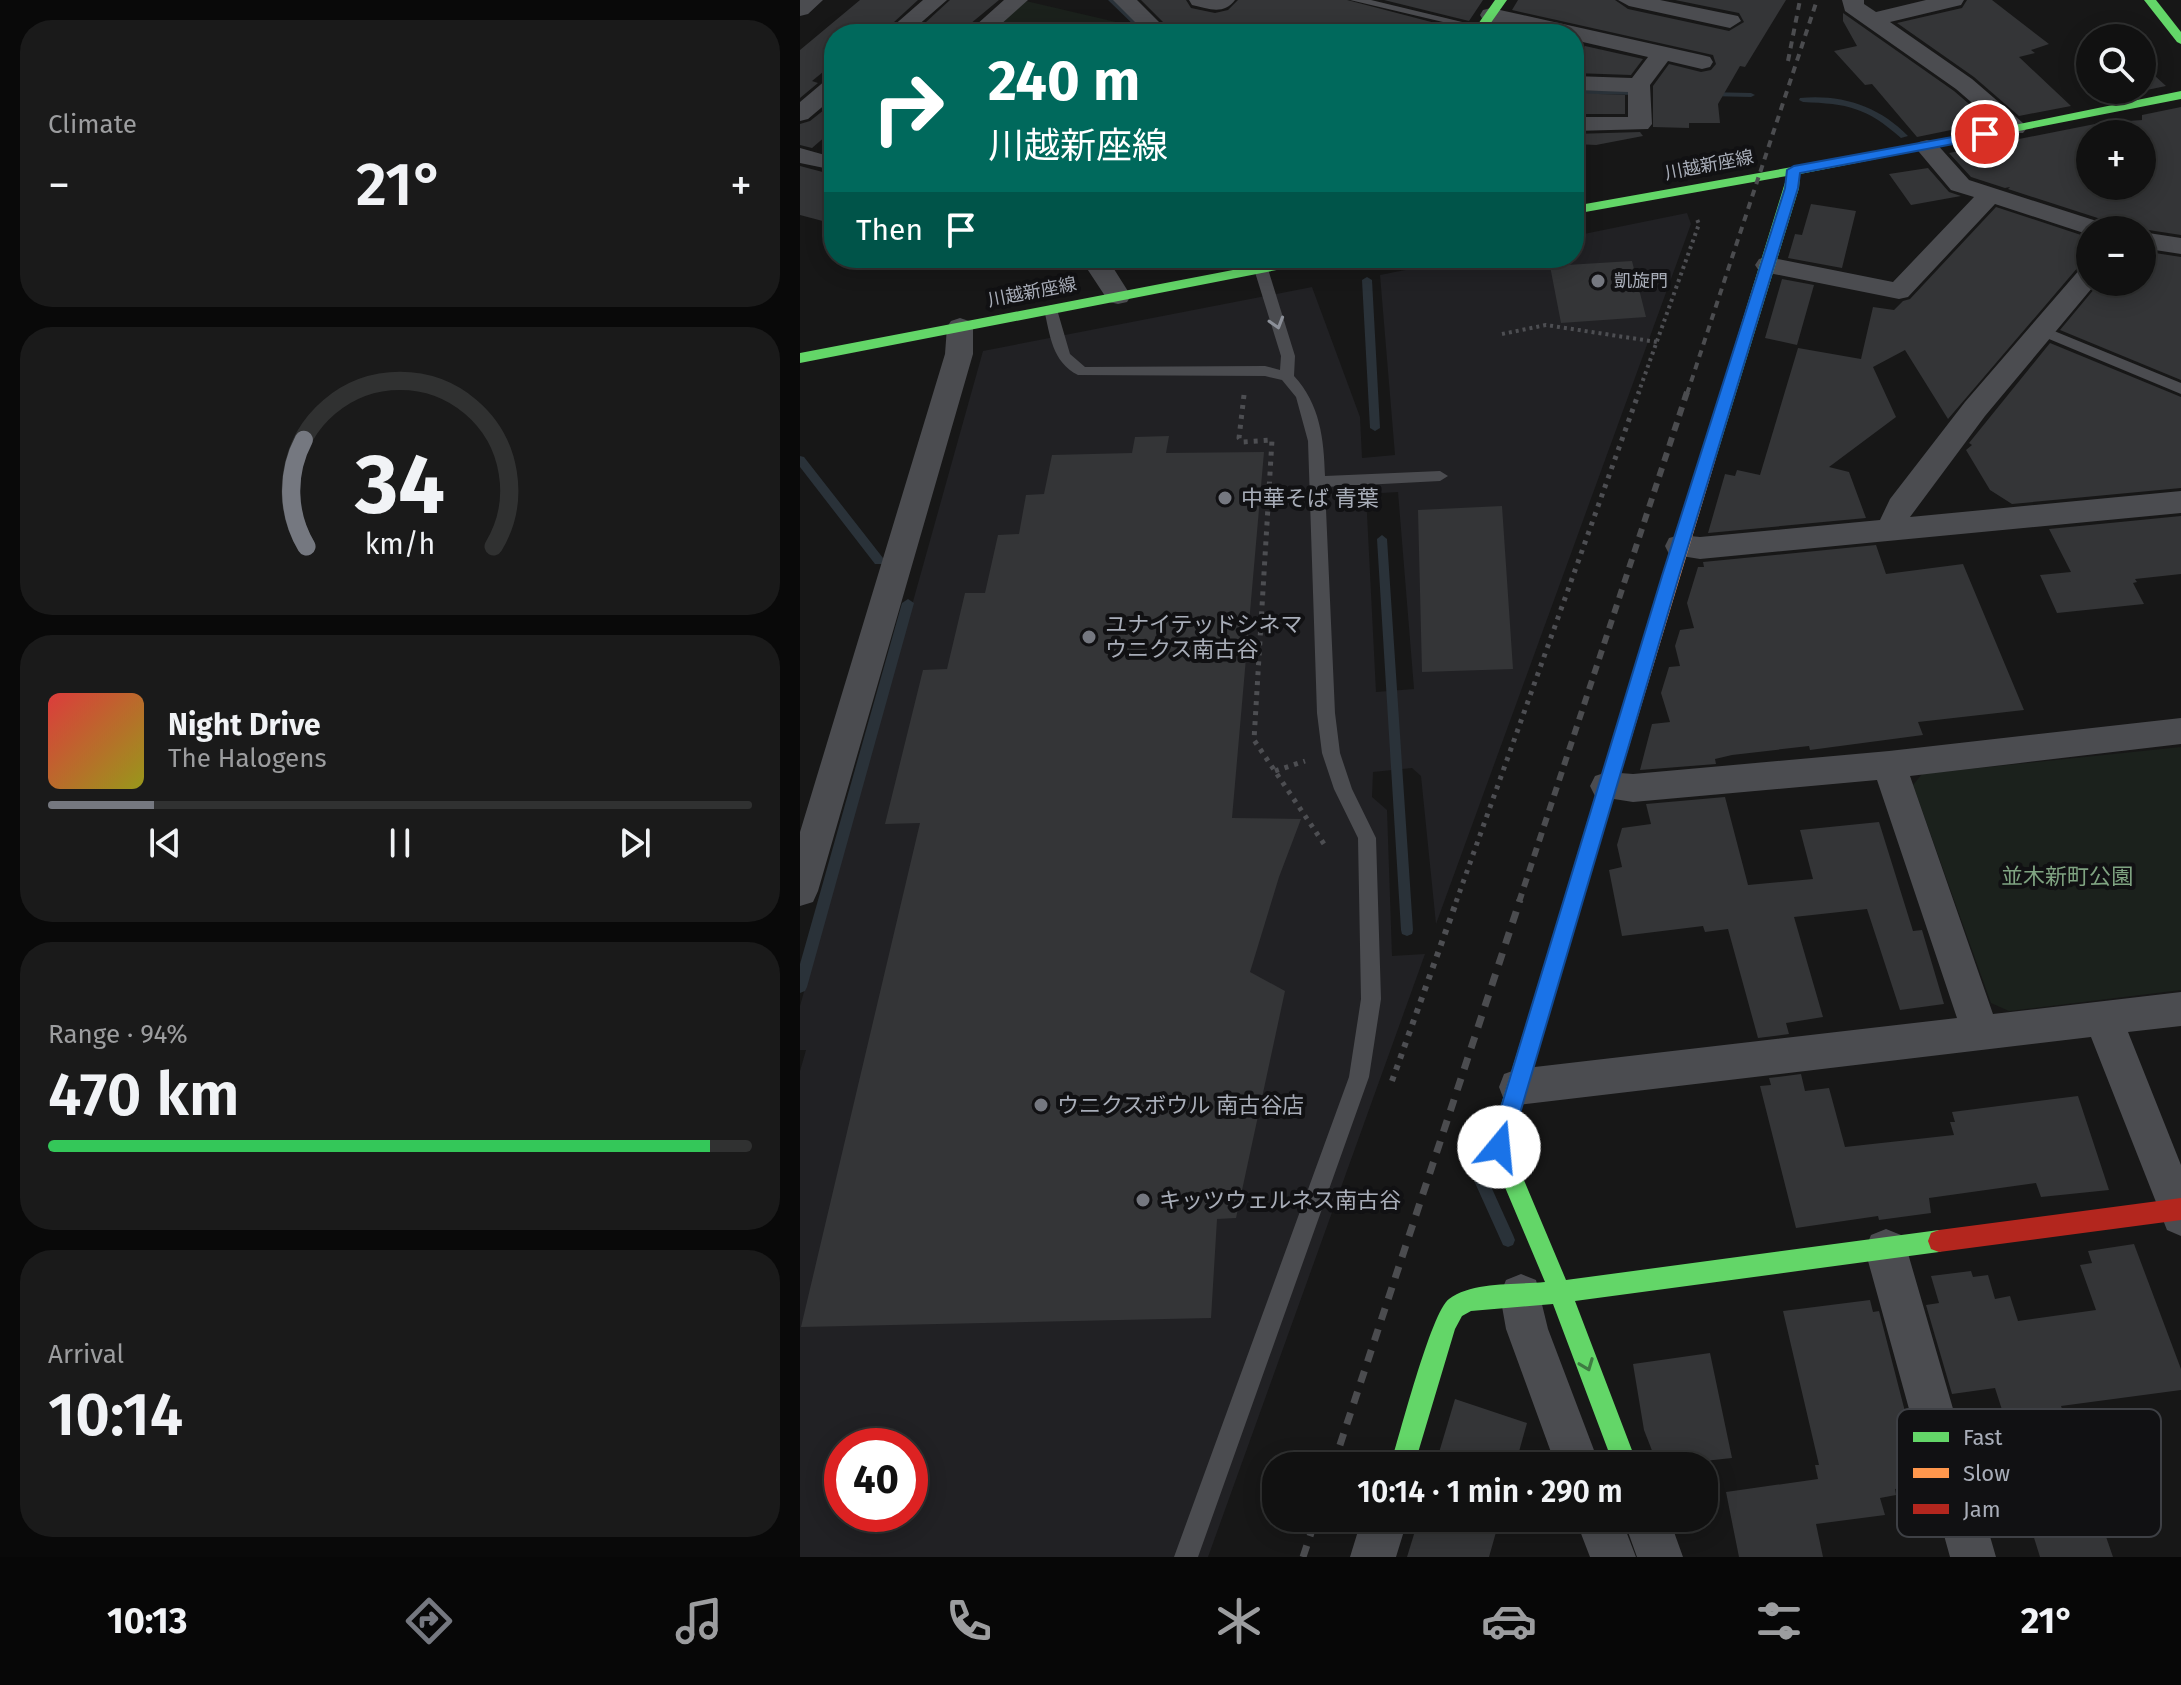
<!DOCTYPE html>
<meta charset="utf-8">
<style>
:root{--surface:#111;--page:#1a1a1a;--text:#f1f3f6;--muted:#9c9d9f;--line:#303131;--accent:#757880}
body{margin:0;font-family:"Fira Sans","Noto Sans JP",sans-serif;background:var(--page);color:var(--text);height:100vh;display:flex;flex-direction:column;font-size:30px;white-space:nowrap}
*{box-sizing:border-box;margin:0}
p{font-size:26px;color:var(--muted)}
.icon{flex:none;width:44px;height:44px;fill:none;stroke:currentColor;stroke-width:2;stroke-linecap:round;stroke-linejoin:round}
.map{position:relative;flex:1;overflow:hidden}
.side{display:flex;flex-direction:column;gap:20px;padding:20px;background:#090909;width:800px}
.side>*{flex:none}
.top-card{position:absolute;left:24px;top:24px;width:760px;height:244px;border-radius:32px;box-shadow:0 4px 20px #0003,0 0 0 2px var(--line);background:#00695c;color:#fff;overflow:hidden}
.tools{position:absolute;left:1276px;top:24px;display:grid;gap:16px}
.tools a{display:grid;place-items:center;width:80px;height:80px;border-radius:50%;background:var(--surface);box-shadow:0 4px 20px #0003,0 0 0 2px var(--line);font-size:40px}
.speed{position:absolute;left:24px;top:1428px;display:flex;gap:16px;font-size:40px;font-weight:700;text-align:center}
.speed>*{display:grid;place-content:center;width:104px;height:104px;border-radius:50%;background:var(--surface);box-shadow:0 4px 20px #0003,0 0 0 2px var(--line);line-height:1}
.speed .limit{border:12px solid #d22;background:#fff;color:#111}
.pin{position:absolute;display:grid;place-items:center;width:68px;height:68px;color:#fff;margin:-34px;border:4px solid #fff;border-radius:50%;box-shadow:0 2px 8px #0007}
.me{position:absolute;width:88px;margin:-44px;rotate:17deg;stroke-linejoin:round;filter:drop-shadow(0 0 6px #0008)}
.turn{display:flex;align-items:center;gap:28px;height:168px;padding:0 32px;font-size:36px}
.turn .icon{width:104px;height:104px;stroke-width:2.5}
.turn b{display:block;font-size:56px;line-height:68px}
.then{display:flex;align-items:center;height:76px;padding:0 32px;background:#0003;gap:16px;font-size:30px}
.big{font-size:60px;font-weight:600;line-height:1.1}
.side .card{flex:1;display:flex;flex-direction:column;justify-content:center;gap:12px;min-width:0;padding:0 28px;border-radius:32px;background:var(--page)}
.side .dial{align-items:center;gap:0}
.dial svg{height:208px;overflow:visible;fill:none;stroke:var(--line);stroke-width:7;stroke-linecap:round;text-anchor:middle}
.dial text{fill:var(--text);stroke:none}
.song{display:flex;align-items:center;gap:24px}
.cover{width:96px;height:96px;border-radius:12px;background:linear-gradient(135deg,hsl(0 70% 55%),hsl(60 70% 35%))}
.played{height:8px;border-radius:4px;background:linear-gradient(90deg,var(--accent) 15%,var(--line) 15%)}
.keys{display:flex;justify-content:space-around;direction:ltr}
.heat{display:flex;justify-content:space-between;align-items:center;font-size:44px;direction:ltr}
.charge{height:12px;border-radius:6px;background:linear-gradient(90deg,#34c759 94%,var(--line) 0)}
.trip{position:absolute;left:462px;top:1452px;width:456px;height:80px;border-radius:32px;background:var(--surface);box-shadow:0 4px 20px #0003,0 0 0 2px var(--line);font-weight:600;line-height:80px;text-align:center}
.tabs{display:flex;height:128px;justify-content:space-around;align-items:center;background:#070707;color:var(--muted)}
.tabs .icon{width:56px;height:56px}
.tabs .selected{color:var(--accent)}
.tabs b{font-size:36px;color:var(--text)}
main{display:flex;flex:1;min-height:0}
.map>svg:first-child{display:block}
</style>
<main>
<section class="side">
<div class="card"><p>Climate</p>
<div class="heat"><a>−</a><b class="big">21°</b><a>+</a></div>
</div>
<div class="card dial"><svg viewBox="0 0 100 80">
<path d="M14 69A42 42 0 1 1 86 69"/>
<path d="M14 69A42 42 0 0 1 13 28" stroke="#757880"/>
<text x="50" y="56" font-size="32" font-weight="700">34</text>
<text x="50" y="72" font-size="11">km/h</text>
</svg></div>
<div class="card">
<div class="song"><i class="cover"></i><div><b>Night Drive</b><p>The Halogens</p></div></div>
<div class="played"></div>
<div class="keys"><svg class="icon" aria-label="previous" viewBox="0 0 24 24"><path d="M18 5L8 12l10 7zM5 5v14"/></svg><svg class="icon" aria-label="pause" viewBox="0 0 24 24"><path d="M8 5v14M16 5v14"/></svg><svg class="icon" aria-label="next" viewBox="0 0 24 24"><path d="M6 5l10 7-10 7zM19 5v14"/></svg></div>
</div>
<div class="card"><p>Range · 94%</p><b class="big">470 km</b><div class="charge"></div></div>
<div class="card"><p>Arrival</p><b class="big">10:14</b></div>
</section>
<div class="map">
<svg width="1381" height="1557" viewBox="0 0 1381 1557">
<rect width="100%" height="100%" fill="#171717"/>
<path fill="#212124" fill-rule="evenodd" d="M887,213L891,224L636,924L621,776L612,768L573,772L572,797L587,810L592,956L625,954L408,1557H0V1071L6,1050H0V1006L183,351L512,287L560,417L562,458L595,455L580,275L666,258H774V236ZM598,492L614,689L576,692L566,494ZM42,1446H110V1514H42Z"/>
<path fill="#1b211c" d="M226,1L316,22L334,34H188Z
M1381,747V990L1209,1011L1191,1003L1113,785L1122,774Z"/>
<g fill="none" stroke-linecap="round" stroke-linejoin="round">
<path fill="#2a3239" fill-rule="evenodd" d="M308,0H316L351,34H343Z
M372,28L395,34L372,32Z
M774,90L843,91L847,93L843,95L774,94Z
M906,92L951,93L955,95L951,97L909,96L905,94Z
M1000,98C1041,94 1079,106 1108,136L1101,138C1066,107 1048,104 1003,102L999,100Z
M567,277L572,280L580,428L575,431L570,428L562,280Z
M0,456L4,457L83,558L84,561L83,564H75L0,467Z
M582,535L587,539L613,930L612,934L607,936L602,934L601,930L577,539Z
M108,599L114,603L7,987L5,991L0,993V964L102,603Z
M674,1158L679,1160L713,1235L715,1240L713,1245L708,1247L703,1245L667,1165L669,1160Z"/>
</g>
<path fill="#343537" fill-rule="evenodd" d="M60,0H118L81,34H34V63L12,81L18,83L0,98V50Z
M150,0H199L158,34H113Z
M341,0H386L391,8L415,13L428,10L438,0H547L662,30L660,34H415L363,22Z
M584,0H683L669,21Z
M718,0H815L828,9L929,31L944,22L939,13L875,0H986L945,67L940,66L918,104L920,123H889V128L853,127V86L869,64L901,72L911,70L916,64L913,55L712,10Z
M1167,0H1192L1249,44L1231,50L1235,53L1219,57L1271,106L1219,116L1174,77L1097,23L1162,8Z
M1043,13L1154,91L1190,122L1117,137L1072,84L1065,85L1034,51L1057,46L1043,21Z
M785,46L843,59L831,75L774,73V61Z
M1342,64L1366,86L1342,91Z
M774,93L825,95V114H774Z
M34,102V129L12,148L0,145V124L10,121Z
M1381,107V235L1342,229L1316,230L1310,222L1208,189L1210,187L1205,188L1171,177L1149,153L1300,123L1342,120V115ZM1290,134H1342V186H1290Z
M840,132L843,136L796,145L774,144V134Z
M0,166L34,175V224L0,215Z
M1128,168L1149,192L1161,196L1111,205L1089,174Z
M1011,204L1056,211L1042,268L988,258L995,234L1002,235Z
M1196,207L1290,238V263L1279,266L1148,419L1105,350L1073,367L1096,417L1029,467L1049,472L1066,518L908,533L925,474L935,476L937,470L960,475L998,348L1061,359L1073,307L1094,310L1103,301L1110,299Z
M1342,251L1381,257V380L1260,330L1300,282H1342Z
M832,261L846,317L761,323L750,266Z
M982,279L1014,285L997,345L965,338Z
M1250,343L1381,397V488L1212,504L1190,490L1166,450L1172,445L1169,443Z
M369,436L366,453L464,452L432,818L501,819L479,877L450,972L485,991L436,1218L417,1219L411,1318L1,1327L120,823L85,824L123,670L147,669L165,593H185L198,535L219,534L226,495L244,494L252,455L332,453L335,437Z
M702,506L713,669L622,672L618,510Z
M1381,516V574L1335,579L1337,582L1333,583L1344,604L1257,613L1240,575L1271,572L1249,529Z
M1076,545L1086,574L1163,564L1224,710L1118,722L1123,735L1010,750L1009,746L932,755L915,759L916,764L840,770L852,724L870,722L861,693L869,667L880,666L875,646L880,630L894,628L887,603L898,567H904L903,562Z
M925,797L948,885L1013,879L1000,830L1079,822L1113,931L1122,930L1144,1004L1100,1010L1067,909L994,917L1023,1017L986,1023L989,1034L958,1038L928,929L905,932L903,926L822,936L809,870L822,867L817,845L822,828L851,824L846,804Z
M1001,1074L1005,1091L1029,1088L1045,1147L1154,1135L1150,1122H1155L1152,1112L1278,1096L1309,1190L1241,1197L1236,1183L1129,1198L1131,1213L1079,1220L1078,1216L996,1228L960,1086L971,1085L969,1078Z
M1334,1244L1381,1369V1390L1261,1406L1313,1557H1240L1214,1473L1222,1472L1195,1388L1152,1394L1126,1305L1139,1303L1131,1276L1171,1271L1173,1277L1188,1275L1195,1299L1210,1296L1218,1321L1296,1310L1280,1265L1292,1263L1288,1251Z
M1070,1300L1073,1312L1079,1311L1124,1485L1095,1489L1096,1495L1080,1498L1085,1515L1016,1524L1023,1557H939L926,1492L1018,1479L1015,1465H1019L983,1311Z
M910,1353L932,1458L858,1466L844,1430L833,1364Z
M655,1399L727,1423L715,1466H635Z
M619,1518H700L689,1557H607Z"/>
<g fill="none" stroke-linecap="round" stroke-linejoin="round">
<path stroke="#4d4e52" stroke-width="4" stroke-dasharray="3 4" stroke-linecap="butt" d="M702,334L746,325L857,342
M838,394L899,224L896,217"/>
<path stroke="#4d4e52" stroke-width="5" stroke-dasharray="4 6" stroke-linecap="butt" d="M444,395L439,438L442,442L472,440L454,740L526,847
M475,771L505,761
M656,902L839,392"/>
<path stroke="#4d4e52" stroke-width="6" stroke-dasharray="5 7" stroke-linecap="butt" d="M592,1081L657,900"/>
<path fill="#4b4c50" fill-rule="evenodd" d="M550,0H571L687,28L681,31Z
M461,265L468,269L495,356L494,376C520,404 524,439 525,476L640,471L648,476L640,481L525,487L535,713L540,753L552,789L576,838L581,999L569,1077L398,1557H374L549,1077L561,999L558,838L534,789L522,753L517,713L508,441L496,397L482,380L465,376L278,375C252,362 250,335 244,309L251,305L256,306L270,354L285,367L465,366L480,370L481,356L454,269Z
M1242,326L1381,383V394L1237,334L1235,331Z"/>
<path fill="#4b4c50" fill-rule="evenodd" d="M0,0H23L8,14L0,16Z
M123,0H147L108,34H84Z
M204,0H228L190,34H166Z
M313,0H337L371,34H347Z
M389,0H435C424,15 409,9 392,5Z
M818,0H860L938,16L941,21L930,28L829,6Z
M1042,0H1064V4L1076,12L1126,0H1164L1161,5L1090,22L1172,79L1223,123L1227,128L1223,133H1207L1156,89L1045,11Z
M691,8L902,55L910,57L913,62L910,67L902,69L868,61L850,85L852,124L848,129L774,131V117H828V92L774,90V76L832,78L848,57L774,40V34H747L683,20L680,15L683,10Z
M34,78V97L8,119L0,121V102L26,80Z
M1127,140L1135,142L1169,180L1309,225L1313,230H1290V235L1195,204L1108,297L1099,299L959,271L955,265L959,259L968,257L1093,282L1174,197L1151,190L1119,152L1115,147L1119,142Z
M0,148L25,155L34,152V170L0,163Z
M1342,232L1381,238V254L1342,248Z
M280,258H307L331,296L327,302L318,304L309,302Z
M1290,266V282H1297L1185,416L1110,517L1381,491V513L900,559L869,554L865,546L869,538L880,535L900,537L1080,520L1090,499L1165,402L1281,268Z
M160,318L169,321L173,327V354L18,891L13,902L0,906V832L145,354L147,327L151,321Z
M1381,718V744L1110,776L1193,1014L1381,992V1026L1328,1032L1381,1165V1236L1367,1230L1291,1037L718,1105L704,1100L699,1087L704,1074L718,1069L1157,1018L1077,780L833,802L795,796L790,786L795,776L807,772L833,774L1089,751Z
M1086,1229L1101,1235L1107,1250L1196,1557H1150L1065,1250L1071,1235Z
M721,1274L736,1280L748,1329L800,1466H756L706,1329L700,1295L706,1280Z
M562,1518H608L596,1557H550Z
M775,1518H821L836,1557H790Z
M823,1518H869L883,1557H837Z"/>
<path fill="#63d668" fill-rule="evenodd" d="M695,0H707L683,34H671Z
M1344,0H1356L1381,32V44L1377,42Z
M1381,91V99L1000,174L999,188L916,458L908,463L900,458L987,176L774,214V206L1127,143Z
M496,258H525L518,262L0,363V353Z
M786,851L793,853L795,859L710,1147L766,1280L1139,1230L1147,1233L1150,1241L1147,1249L1139,1252L775,1301L838,1466H814L753,1304L671,1311L662,1316L655,1329L614,1466H590C599,1438 631,1312 649,1299C673,1281 716,1285 745,1282L688,1147L777,859L779,853Z"/>
<path fill="#ff974d" fill-rule="evenodd" d="M908,453L916,458L795,859L793,865L786,867L779,865L777,859L900,458Z"/>
<path fill="#b3261e" fill-rule="evenodd" d="M1381,1198V1220L1139,1252L1131,1249L1128,1241L1131,1233L1139,1230Z"/>
<path stroke="#4b4c4f" stroke-width="4" stroke-dasharray="7 6" stroke-linecap="butt" d="M988,61L1000,0
M887,394L1017,0"/>
<path stroke="#4b4c4f" stroke-width="6" stroke-dasharray="9 7" stroke-linecap="butt" d="M719,902L887,392"/>
<path stroke="#4b4c4f" stroke-width="7" stroke-dasharray="12 10" stroke-linecap="butt" d="M533,1466L720,900
M503,1557L516,1518"/>
</g>
<defs><path id="oneway-chevron" d="M-2-3.5L2.5 0L-2 3.5" fill="none" stroke-width="1.6" stroke-linecap="round" stroke-linejoin="round" transform="scale(2)"/></defs>
<use stroke="#8c9099" href="#oneway-chevron" transform="translate(477 323) rotate(73)"/>
<use stroke="#3e7d42" href="#oneway-chevron" transform="translate(787 1365) rotate(69)"/>
<path fill="#1a73e8" stroke="#114b97" stroke-width="2" d="M1185,131L1192,134L1190,137L1000,173L998,188L879,576L710,1147L707,1155L699,1158L692,1155L689,1147L862,576L985,188L987,170L994,166Z"/>
<g fill="#757880" stroke="#111113" stroke-width="3">
<circle cx="798" cy="281" r="8"/>
<circle cx="425" cy="498" r="8"/>
<circle cx="289" cy="637" r="8"/>
<circle cx="241" cy="1105" r="8"/>
<circle cx="343" cy="1200" r="8"/>
</g>
<g text-anchor="middle" dominant-baseline="central" stroke-width="8" stroke-linejoin="round" paint-order="stroke">
<g font-size="18" fill="#a8adb8" stroke="#111113">
<text transform="translate(909 165) rotate(-11)">川越新座線</text>
<text transform="translate(232 292) rotate(-11)">川越新座線</text>
</g>
<g font-size="18" fill="#a8adb8" stroke="#111113" text-anchor="start">
<text x="814" y="281">凱旋門</text>
</g>
<g font-size="22" fill="#a8adb8" stroke="#111113" text-anchor="start">
<text x="441" y="498">中華そば 青葉</text>
<text x="305" y="624">ユナイテッドシネマ<tspan x="305" dy="25">ウニクス南古谷</tspan></text>
<text x="257" y="1105">ウニクスボウル 南古谷店</text>
<text x="359" y="1200">キッツウェルネス南古谷</text>
</g>
<g font-size="22" fill="#7fa381" stroke="#111113">
<text x="1267" y="876">並木新町公園</text>
</g>
</g>
<rect x="1097" y="1409" width="264" height="128" rx="12" fill="#111113" stroke="#3e4045" stroke-width="2"/>
<rect x="1113" y="1432" width="36" height="10" fill="#63d668"/>
<rect x="1113" y="1468" width="36" height="10" fill="#ff974d"/>
<rect x="1113" y="1504" width="36" height="10" fill="#b3261e"/>
<g font-size="22" fill="#a8adb8">
<text x="1163" y="1445">Fast</text>
<text x="1163" y="1481">Slow</text>
<text x="1163" y="1517">Jam</text>
</g>
</svg>
<div class="tools">
<a><svg class="icon" aria-label="search" viewBox="0 0 24 24"><circle cx="10" cy="10" r="6"/><path d="M15 15l6 6"/></svg></a>
<a>+</a>
<a>−</a>
</div>
<div class="speed"><div class="limit">40</div></div>
<div class="pin" style="left:1185px;top:134px;background:#d93025"><svg class="icon" aria-label="arrive" viewBox="0 0 24 24"><path d="M6 21V4h12l-3 4 3 4H6"/></svg></div>
<svg class="me" style="left:699px;top:1147px" viewBox="-20 -20 40 40"><circle r="19" fill="#fff"/><path d="M0-13L10 11 0 6-10 11z" fill="#1a73e8"/></svg>
<div class="trip">10:14 · 1 min · 290 m</div>
<div class="top-card">
<div class="turn"><svg class="icon" aria-label="right" viewBox="0 0 24 24"><path d="M7 20v-9h11M14 6l5 5-5 5"/></svg><div><b>240 m</b>川越新座線</div></div>
<div class="then">Then<svg class="icon" aria-label="arrive" viewBox="0 0 24 24"><path d="M6 21V4h12l-3 4 3 4H6"/></svg></div>
</div>
</div>
</main>
<nav class="tabs">
<b>10:13</b>
<svg class="icon selected" aria-label="directions" viewBox="0 0 24 24"><path d="M12 3l9 9-9 9-9-9zM9 14v-3h6M13 9l2 2-2 2"/></svg>
<svg class="icon" aria-label="music" viewBox="0 0 24 24"><path d="M9 18V5l10-2v13"/><circle cx="6" cy="18" r="3"/><circle cx="16" cy="16" r="3"/></svg>
<svg class="icon" aria-label="phone" viewBox="0 0 24 24"><path d="M5 4h4l2 5-3 2q2 4 5 5l2-3 5 2v4C11 20 4 13 5 4z"/></svg>
<svg class="icon" aria-label="climate" viewBox="0 0 24 24"><path d="M12 3v18M4 7l16 10M4 17L20 7"/></svg>
<svg class="icon" aria-label="car" viewBox="0 0 24 24"><path d="M5 17H2v-5l4-1 3-4h7l3 4 3 1v5h-3M9 17h6M6 11h13"/><circle cx="7" cy="17" r="2"/><circle cx="17" cy="17" r="2"/></svg>
<svg class="icon" aria-label="filters" viewBox="0 0 24 24"><path d="M4 7h16M4 17h16"/><circle cx="9" cy="7" r="2"/><circle cx="15" cy="17" r="2"/></svg>
<b>21°</b>
</nav>
